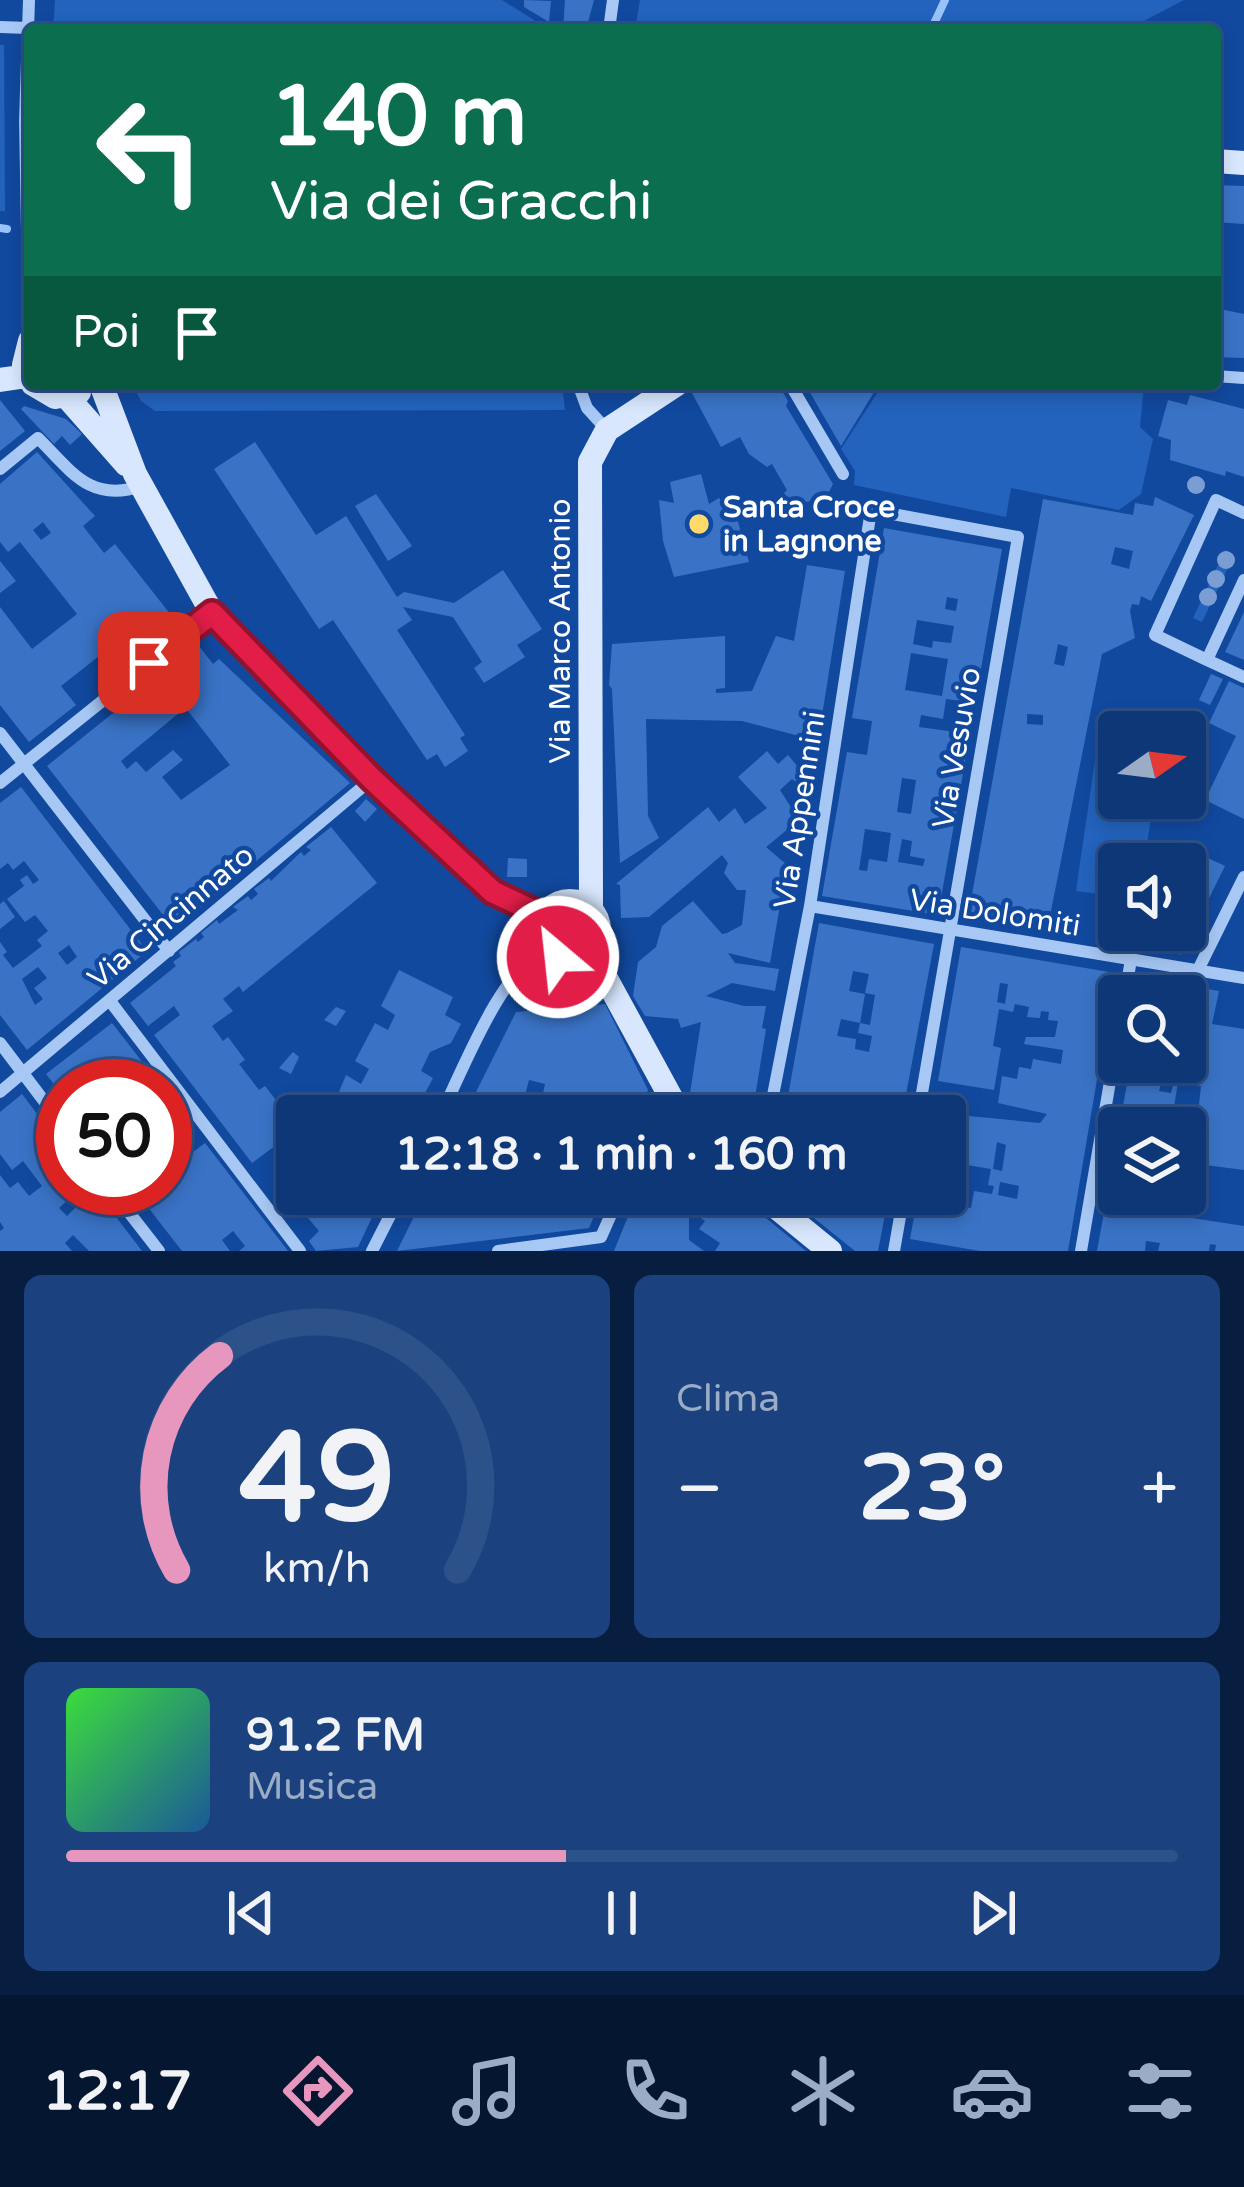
<!DOCTYPE html>
<html lang="it">
<meta charset="utf-8">
<style>
:root{--surface:#0d3777;--page:#1b427f;--text:#f1f3f6;--muted:#9aacc6;--line:#2d5189;--accent:#e797bd}
body{margin:0;font-family:"Varela Round",sans-serif;background:var(--page);color:var(--text);height:100vh;display:flex;flex-direction:column;font-size:45px;white-space:nowrap}
*{box-sizing:border-box;margin:0}
p{font-size:39px;color:var(--muted)}
.icon{flex:none;width:66px;height:66px;fill:none;stroke:currentColor;stroke-width:2;stroke-linecap:round;stroke-linejoin:round}
.map{position:relative;height:1251px;overflow:hidden}
.details{display:flex;flex-direction:column;gap:24px;padding:24px;background:#071e41;flex:1}
.details>*{flex:none}
.hud{position:absolute;left:24px;top:24px;width:1197px;height:366px;border-radius:12px;box-shadow:0 6px 18px #0003,0 0 0 3px var(--line);background:#0b6e4f;color:#fff;overflow:hidden}
.needle{width:78px;rotate:76deg}
.controls{position:absolute;left:1098px;top:711px;display:grid;gap:24px}
.controls a{display:grid;place-items:center;width:108px;height:108px;border-radius:12px;background:var(--surface);box-shadow:0 6px 18px #0003,0 0 0 3px var(--line);font-size:60px}
.speed{position:absolute;left:36px;top:1059px;display:flex;gap:24px;font-size:60px;font-weight:700;text-align:center}
.speed>*{display:grid;place-content:center;width:156px;height:156px;border-radius:50%;background:var(--surface);box-shadow:0 6px 18px #0003,0 0 0 3px var(--line);line-height:1}
.speed .limit{border:18px solid #d22;background:#fff;color:#111}
.pin{position:absolute;display:grid;place-items:center;width:102px;height:102px;color:#fff;margin:-51px;border-radius:24px;box-shadow:0 6px 18px #0006}
.me{position:absolute;width:132px;margin:-66px;rotate:332deg;stroke-linejoin:round;filter:drop-shadow(0 0 9px #0008)}
.turn{display:flex;align-items:center;gap:42px;height:252px;padding:0 48px;font-size:54px}
.turn .icon{width:156px;height:156px;stroke-width:2.5}
.turn b{display:block;font-size:84px;line-height:102px}
.then{display:flex;align-items:center;height:114px;padding:0 48px;background:#0003;gap:24px;font-size:45px}
.big{font-size:90px;font-weight:700;line-height:1.1}
.details .widget{flex:1;display:flex;flex-direction:column;justify-content:center;gap:18px;min-width:0;padding:0 42px;border-radius:18px;background:var(--page)}
.details .dial{align-items:center;gap:0}
.dial svg{height:312px;overflow:visible;fill:none;stroke:var(--line);stroke-width:7;stroke-linecap:round;text-anchor:middle}
.dial text{fill:var(--text);stroke:none}
.song{display:flex;align-items:center;gap:36px}
.cover{width:144px;height:144px;border-radius:18px;background:linear-gradient(135deg,hsl(120 70% 55%),hsl(210 70% 35%))}
.played{height:12px;border-radius:6px;background:linear-gradient(90deg,var(--accent) 45%,var(--line) 45%)}
.keys{display:flex;justify-content:space-around;direction:ltr}
.heat{display:flex;justify-content:space-between;align-items:center;font-size:66px;direction:ltr}
.details .tiles{flex:1;display:grid;gap:24px;grid-template-columns:1fr 1fr}
.widget:last-child{grid-column:span 2}
.trip{position:absolute;left:276px;top:1095px;width:690px;height:120px;border-radius:12px;background:var(--surface);box-shadow:0 6px 18px #0003,0 0 0 3px var(--line);font-weight:700;line-height:120px;text-align:center}
.dock{display:flex;height:192px;justify-content:space-around;align-items:center;background:#051630;color:var(--muted)}
.dock .icon{width:84px;height:84px}
.dock .selected{color:var(--accent)}
.dock b{font-size:54px;color:var(--text)}
.map>svg:first-child{display:block}
</style>
<div class="map">
<svg width="1244" height="1251" viewBox="0 0 1244 1251">
<rect width="100%" height="100%" fill="#11499f"/>
<path fill="#2363bd" d="M55,0H502L550,30H53Z
M640,0H1184L1138,24L1137,30H635Z
M0,45H4L5,211H0Z
M132,384H562L565,410L155,411L141,401Z
M883,384H1144L1140,427L1153,439L1141,494L1119,510L1011,488L1006,517L854,485L855,471L841,449Z
M1225,550L1234,555L1202,622L1193,618Z
M1095,760L1119,763V798H1154L1144,864H1119V897L1076,891Z"/>
<g fill="none" stroke-linecap="round" stroke-linejoin="round">
<path stroke="#99c2f8" stroke-width="8" d="M931,30L945,0
M0,228L7,229"/>
</g>
<path fill="#3a73c6" fill-rule="evenodd" d="M524,0L551,1L549,22L524,7Z
M565,0H594L586,30H563Z
M1215,185L1244,186V224L1215,222Z
M1215,308L1244,314V358L1215,357Z
M706,384H778L788,401L786,406L833,484L826,498L785,506L778,500L787,490L772,464L767,467L749,454L740,437L721,447L692,393Z
M805,384H879L841,446Z
M1190,395L1244,409V477L1226,471L1225,476L1170,460L1171,440L1158,436L1168,400L1187,405Z
M0,400L25,431L0,451Z
M24,406L66,419L82,434L70,445L62,436L54,444L21,409Z
M255,442L316,535L346,516L397,597L404,592L454,603L503,570L542,629L517,645L525,657L484,683L474,668L482,662L453,617L403,607L412,620L397,630L465,735L460,738L468,751L445,767L437,754L427,760L333,620L319,629L214,469Z
M37,452L95,516L83,526L104,553L115,544L171,615L157,626L161,632L148,642L136,627L61,686L76,705L29,742L0,705V607L32,649L77,614L20,542L8,552L0,542V484ZM43,522L51,533L41,540L33,530Z
M701,474L709,504L719,498L737,518L749,562L674,577L663,541L659,500L674,503L670,482Z
M376,494L412,546L388,561L355,506Z
M1155,497L1194,515L1151,601L1141,596L1139,605L1132,604L1130,611L1135,638L1102,654L1047,931L968,917L1043,499L1133,515L1135,503L1153,506ZM1115,547L1133,551L1129,569L1111,564ZM1058,644L1068,647L1064,666L1054,664ZM1027,714L1043,715V725L1027,724Z
M884,528L1002,549L975,703L946,699L943,719L921,715L919,727L970,734L938,915L822,896L847,752L867,755L872,721L852,718ZM947,597L958,599L956,611L945,609ZM917,620L954,626L951,643L933,641L932,648L913,644ZM911,653L948,659L942,696L905,690ZM902,778L916,780L911,814L897,812ZM865,829L891,833L887,862L869,859L867,871L859,870ZM902,839L912,841L910,856L925,859L923,866L898,862Z
M0,561L16,581L0,593Z
M807,565L845,571L818,741L742,721L646,719L648,816L659,838L620,863L612,689L609,685L612,644L725,636V688L716,689V693L752,691L776,636L794,641Z
M1244,612V660L1225,652Z
M195,641L213,664L219,659L350,783L174,929L47,766L153,681L179,713L121,761L127,769L136,761L146,772L173,750L183,760L162,777L181,800L230,765L157,671Z
M1211,674L1223,679L1210,705L1199,700Z
M1229,681L1244,688V819L1205,800L1236,736L1209,723Z
M767,751L778,764L788,755L798,767L796,782L792,779L780,790L799,820L766,847L787,865L770,963L728,953L735,963L779,969L775,991L732,983L706,996L744,1006H766L762,1028L766,1029L752,1116L688,1106L701,1022L681,1028L678,1019L645,1016L633,996L638,962L656,947L662,926L693,901L722,934L727,933L742,925L746,890H737L724,873L728,863L722,855L649,917L621,918L620,885L616,884L708,807L719,822L735,808L745,824L767,808L738,777Z
M21,787L147,951L27,1050L0,1015V942L7,952L3,955L13,968L42,946L37,940L48,931L35,915L25,922L7,899L24,886L20,880L27,875L33,884L39,880L24,861L13,870L8,863L0,869V803ZM69,945L77,957L67,965L58,953ZM38,967L47,978L34,988L43,999L35,1005L22,979Z
M366,799L377,809L365,822L355,811Z
M331,827L377,883L243,992L239,986L223,999L233,1011L212,1026L223,1041L228,1037L245,1060L239,1064L259,1090L265,1086L282,1108L275,1113L291,1134L252,1163L154,1035L180,1015L174,1006L148,1026L130,1003L176,966L173,962L181,956L179,952L196,939L198,942L204,937L201,933L217,920L219,924L238,910L233,907L248,896L251,900L258,894L254,889L269,878L271,881L301,852L304,856L311,850L306,847Z
M1187,848L1225,866L1181,955L1144,937L1147,930H1185V864H1180Z
M508,858L527,859V877H507Z
M4,901L15,917L0,929V904Z
M819,923L934,944L902,1116H864L787,1102ZM853,971L869,974L865,993L875,995L870,1025L860,1023L858,1033L872,1036L869,1052L855,1049L856,1039L837,1036L841,1019L860,1023L865,994L849,991Z
M961,947L1115,973L1068,1251H980L910,1239L918,1194H946L944,1204L971,1208L974,1191L992,1194L994,1186L988,1185L991,1169L967,1165L963,1191L945,1188V1133L965,1137L969,1116L1040,1123L1047,1114L998,1103L1002,1076L1017,1079L1019,1067L1031,1069L1033,1059L1061,1064L1063,1050L1024,1044L1026,1037H1055L1058,1021L1048,1020L1049,1012L1041,1011L1040,1018L1027,1017L1029,1007L1015,1004L1013,1012L999,1009L993,1046L1001,1048L994,1090L938,1081ZM1000,983L1008,984L1005,1004L997,1002ZM997,1142L1006,1145L1002,1171L993,1169ZM1000,1182L1019,1186L1017,1199L998,1195Z
M399,970L453,997L445,1015L461,1024L451,1043L430,1052L421,1071L433,1078L424,1095L403,1106L398,1116H329L346,1075L361,1084L369,1069L355,1061L375,1023L388,1030L395,1015L381,1006Z
M1146,978L1219,991L1212,1024L1244,1029V1170L1197,1164L1206,1114H1198L1201,1086L1178,1082L1174,1107L1198,1111L1187,1170L1185,1128H1119L1131,1062H1185V996H1143ZM1162,1080L1174,1082L1171,1093L1159,1091Z
M605,1004L648,1090L637,1116H588L577,1113L580,1102L559,1096L553,1116H464L516,1012ZM529,1080L545,1084L540,1107L523,1103Z
M336,1007L346,1011L336,1026L324,1020Z
M112,1023L161,1086H63V1096L46,1074Z
M293,1052L299,1057L291,1074L279,1068Z
M165,1091L192,1127L166,1148L171,1154L166,1158L173,1167L205,1143L288,1251H239L245,1246L233,1231L222,1240L230,1251H182L133,1188H165Z
M22,1094L63,1148V1188H94L142,1251H89L73,1235L65,1243L72,1251H0V1231L4,1228L0,1222V1175L10,1188L18,1182L29,1196L42,1186L23,1161L12,1170L0,1154V1112ZM70,1198L77,1206L67,1216L59,1208Z
M1117,1142L1119,1194H1183L1179,1216L1244,1226V1251H1215L1216,1245L1210,1244L1209,1251H1158L1160,1243L1146,1241L1145,1251H1097Z
M307,1194H379L372,1207L376,1209L358,1247L316,1251L309,1241L319,1231L302,1211L306,1207L303,1204Z
M425,1194H604L589,1228L397,1251Z
M637,1194H737L806,1251H715L720,1243L699,1229L705,1221L689,1210V1240L704,1251H614Z
M784,1194H889L878,1251H855Z"/>
<g fill="none" stroke-linecap="round" stroke-linejoin="round">
<path stroke="#a7c8f5" stroke-width="12" d="M0,27L28,28
M609,30L613,0
M29,341L25,121L29,0
M1215,376L1244,378
M578,384L587,408L607,430
M790,384L843,474
M0,469L38,438C72,472 90,503 142,486
M1244,513L1216,500L1155,635L1207,660L1244,580
M1207,660L1244,677
M0,733L169,951
M0,783L212,613
M810,906L1244,978
M1198,970L1244,877
M1125,996L1131,959
M110,1001L300,1251
M0,1043L63,1126
M0,1092L372,779
M440,1116C466,1064 497,978 546,945
M655,1116L666,1090
M769,1116L810,906L871,510L1018,537L918,1116
M110,1188L159,1251
M372,1251L401,1194
M498,1251L601,1237L620,1194
M894,1251L904,1194
M1081,1251L1119,1029"/>
<path stroke="#d8e7fe" stroke-width="24" d="M1215,161L1244,163
M30,341L24,365L30,380
M0,380L27,376
M33,384L55,397L79,392
M101,384L135,474L212,613L372,779L493,892L544,916
M67,397L126,464
M541 930a29 29 0 1 1 58 0a29 29 0 1 1-58 0Z
M591,909L590,462L607,430L677,384
M591,951L681,1116
M760,1194L830,1251"/>
</g>
<g fill="#7a9ed3">
<circle cx="1196" cy="485" r="9"/>
<circle cx="1226" cy="560" r="9"/>
<circle cx="1216" cy="579" r="9"/>
<circle cx="1208" cy="597" r="9"/>
</g>
<g fill="none" stroke-linecap="round" stroke-linejoin="round">
<defs>
<path id="route" d="M149,663L212,613L372,779L493,892L544,916L542,936L558,957"/>
</defs>
<use href="#route" stroke="#92132f" stroke-width="30"/>
<use href="#route" stroke="#e11d48" stroke-width="21"/>
</g>
<circle fill="#ffda6b" stroke="#11499f" stroke-width="4.5" cx="699" cy="524" r="12"/>
<g text-anchor="middle" dominant-baseline="central" stroke-width="9" stroke-linejoin="round" paint-order="stroke">
<g font-size="30" font-weight="bold" fill="#fff" stroke="#11499f" text-anchor="start">
<text x="723" y="507">Santa Croce<tspan x="723" dy="34">in Lagnone</tspan></text>
</g>
<g font-size="30" fill="#fff" stroke="#11499f">
<text transform="translate(560 631) rotate(-90)">Via Marco Antonio</text>
<text transform="translate(957 748) rotate(-80)">Via Vesuvio</text>
<text transform="translate(800 810) rotate(-81)">Via Appennini</text>
<text transform="translate(995 913) rotate(9)">Via Dolomiti</text>
<text transform="translate(171 917) rotate(-40)">Via Cincinnato</text>
</g>
</g>
</svg>
<div class="controls">
<a><svg class="needle" viewBox="-14 -14 28 28"><path d="M0-13l5 13h-10z" fill="#e53935"/><path d="M0 13l5-13h-10z" fill="#9aacc6"/></svg></a>
<a><svg class="icon" aria-label="sound" viewBox="0 0 24 24"><path d="M4 9h4l5-4v14l-5-4H4zM17 9q2 3 0 6"/></svg></a>
<a><svg class="icon" aria-label="search" viewBox="0 0 24 24"><circle cx="10" cy="10" r="6"/><path d="M15 15l6 6"/></svg></a>
<a><svg class="icon" aria-label="layers" viewBox="0 0 24 24"><path d="M12 4l9 5-9 5-9-5zM3 14l9 5 9-5"/></svg></a>
</div>
<div class="speed"><div class="limit">50</div></div>
<div class="pin" style="left:149px;top:663px;background:#d93025"><svg class="icon" aria-label="arrive" viewBox="0 0 24 24"><path d="M6 21V4h12l-3 4 3 4H6"/></svg></div>
<svg class="me" style="left:558px;top:957px" viewBox="-20 -20 40 40"><circle r="17" fill="#e11d48" stroke="#fff" stroke-width="3"/><path d="M0-11L8 9 0 5-8 9z" fill="#fff"/></svg>
<div class="trip">12:18 · 1 min · 160 m</div>
<div class="hud">
<div class="turn"><svg class="icon" aria-label="left" viewBox="0 0 24 24"><path d="M17 20v-9H6M10 6l-5 5 5 5"/></svg><div><b>140 m</b>Via dei Gracchi</div></div>
<div class="then">Poi<svg class="icon" aria-label="arrive" viewBox="0 0 24 24"><path d="M6 21V4h12l-3 4 3 4H6"/></svg></div>
</div>
</div>
<section class="details">
<div class="tiles">
<div class="widget dial"><svg viewBox="0 0 100 80">
<path d="M14 69A42 42 0 1 1 86 69"/>
<path d="M14 69A42 42 0 0 1 25 14" stroke="#e797bd"/>
<text x="50" y="56" font-size="32" font-weight="700">49</text>
<text x="50" y="72" font-size="11">km/h</text>
</svg></div>
<div class="widget"><p>Clima</p>
<div class="heat"><a>−</a><b class="big">23°</b><a>+</a></div>
</div>
<div class="widget">
<div class="song"><i class="cover"></i><div><b>91.2 FM</b><p>Musica</p></div></div>
<div class="played"></div>
<div class="keys"><svg class="icon" aria-label="previous" viewBox="0 0 24 24"><path d="M18 5L8 12l10 7zM5 5v14"/></svg><svg class="icon" aria-label="pause" viewBox="0 0 24 24"><path d="M8 5v14M16 5v14"/></svg><svg class="icon" aria-label="next" viewBox="0 0 24 24"><path d="M6 5l10 7-10 7zM19 5v14"/></svg></div>
</div>
</div>
</section>
<nav class="dock">
<b>12:17</b>
<svg class="icon selected" aria-label="directions" viewBox="0 0 24 24"><path d="M12 3l9 9-9 9-9-9zM9 14v-3h6M13 9l2 2-2 2"/></svg>
<svg class="icon" aria-label="music" viewBox="0 0 24 24"><path d="M9 18V5l10-2v13"/><circle cx="6" cy="18" r="3"/><circle cx="16" cy="16" r="3"/></svg>
<svg class="icon" aria-label="phone" viewBox="0 0 24 24"><path d="M5 4h4l2 5-3 2q2 4 5 5l2-3 5 2v4C11 20 4 13 5 4z"/></svg>
<svg class="icon" aria-label="climate" viewBox="0 0 24 24"><path d="M12 3v18M4 7l16 10M4 17L20 7"/></svg>
<svg class="icon" aria-label="car" viewBox="0 0 24 24"><path d="M5 17H2v-5l4-1 3-4h7l3 4 3 1v5h-3M9 17h6M6 11h13"/><circle cx="7" cy="17" r="2"/><circle cx="17" cy="17" r="2"/></svg>
<svg class="icon" aria-label="filters" viewBox="0 0 24 24"><path d="M4 7h16M4 17h16"/><circle cx="9" cy="7" r="2"/><circle cx="15" cy="17" r="2"/></svg>
</nav>
